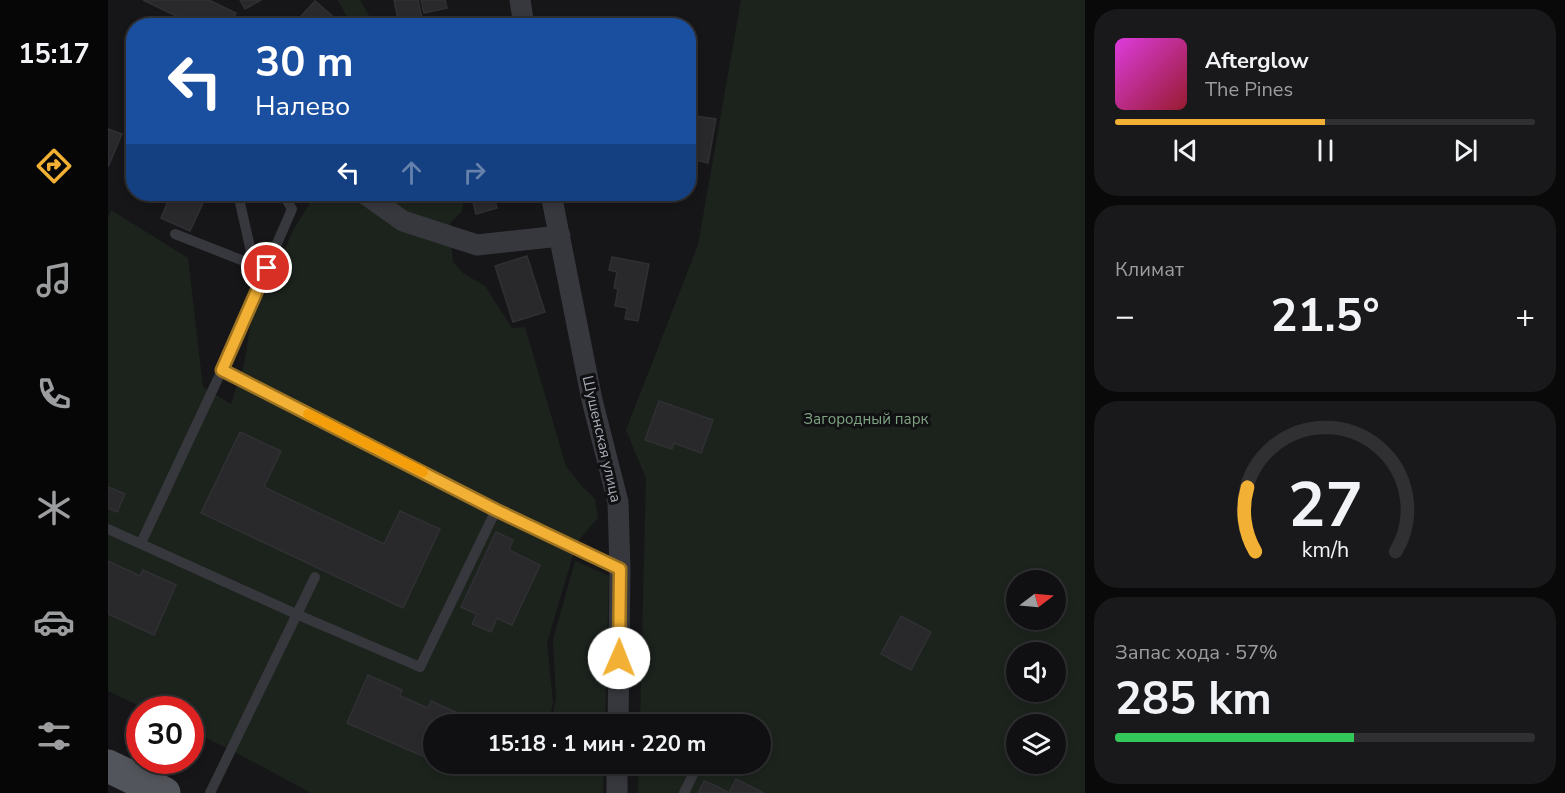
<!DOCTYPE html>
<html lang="ru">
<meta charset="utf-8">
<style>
:root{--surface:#101012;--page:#19191b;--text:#f1f3f6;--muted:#9c9d9f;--line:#303032;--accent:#f2b134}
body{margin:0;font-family:"Nunito Sans",sans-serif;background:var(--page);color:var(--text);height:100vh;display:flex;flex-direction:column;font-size:22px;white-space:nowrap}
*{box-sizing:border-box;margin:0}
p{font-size:20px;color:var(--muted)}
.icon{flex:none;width:33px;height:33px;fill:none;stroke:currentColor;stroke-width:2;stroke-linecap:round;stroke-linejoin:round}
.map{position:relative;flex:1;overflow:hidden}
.panel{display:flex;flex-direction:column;gap:9px;padding:9px;background:#09090a;width:480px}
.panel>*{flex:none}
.banner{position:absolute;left:18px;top:18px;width:570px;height:183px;border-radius:24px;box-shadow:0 3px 9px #0003,0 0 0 2px var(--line);background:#1a4fa0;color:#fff;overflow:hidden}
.needle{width:39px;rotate:74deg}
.controls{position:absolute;left:898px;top:570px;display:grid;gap:12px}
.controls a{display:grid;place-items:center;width:60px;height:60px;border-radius:50%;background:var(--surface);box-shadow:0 3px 9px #0003,0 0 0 2px var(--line);font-size:30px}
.speed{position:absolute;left:18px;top:696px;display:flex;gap:12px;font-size:30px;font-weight:700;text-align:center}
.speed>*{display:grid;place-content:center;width:78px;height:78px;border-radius:50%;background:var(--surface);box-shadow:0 3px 9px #0003,0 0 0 2px var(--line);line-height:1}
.speed .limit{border:9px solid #d22;background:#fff;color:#111}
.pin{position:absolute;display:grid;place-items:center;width:51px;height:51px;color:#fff;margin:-26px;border:3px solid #fff;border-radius:50%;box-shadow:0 2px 6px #0007}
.me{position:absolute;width:66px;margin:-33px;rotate:1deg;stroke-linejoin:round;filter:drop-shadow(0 0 4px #0008)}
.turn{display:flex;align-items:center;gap:21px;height:126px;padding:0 30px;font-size:27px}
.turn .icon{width:78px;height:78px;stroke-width:2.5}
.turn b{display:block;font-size:42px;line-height:51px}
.lanes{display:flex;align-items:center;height:57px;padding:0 30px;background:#0003;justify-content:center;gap:30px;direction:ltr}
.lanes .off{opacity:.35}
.big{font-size:45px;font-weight:700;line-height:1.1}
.panel .widget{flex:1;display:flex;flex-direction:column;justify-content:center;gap:9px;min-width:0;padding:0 21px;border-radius:24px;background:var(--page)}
.panel .dial{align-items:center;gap:0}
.dial svg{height:156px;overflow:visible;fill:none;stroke:var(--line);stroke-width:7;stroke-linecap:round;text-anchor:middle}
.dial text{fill:var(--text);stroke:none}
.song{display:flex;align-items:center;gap:18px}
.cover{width:72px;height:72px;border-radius:9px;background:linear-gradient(135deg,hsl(300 70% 55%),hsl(350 70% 35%))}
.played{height:6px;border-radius:3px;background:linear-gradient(90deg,var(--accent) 50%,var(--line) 50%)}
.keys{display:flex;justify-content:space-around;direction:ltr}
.heat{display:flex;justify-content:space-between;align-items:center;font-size:33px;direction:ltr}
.charge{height:9px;border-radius:4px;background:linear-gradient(90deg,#34c759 57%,var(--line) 0)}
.trip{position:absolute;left:315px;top:714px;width:348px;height:60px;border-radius:30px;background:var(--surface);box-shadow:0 3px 9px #0003,0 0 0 2px var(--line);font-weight:700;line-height:60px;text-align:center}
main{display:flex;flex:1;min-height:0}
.tab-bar{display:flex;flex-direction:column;width:108px;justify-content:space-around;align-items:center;background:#060607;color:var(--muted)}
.tab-bar .icon{width:42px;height:42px}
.tab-bar .current{color:var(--accent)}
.tab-bar b{font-size:27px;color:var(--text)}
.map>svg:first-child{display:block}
</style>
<main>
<nav class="tab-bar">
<b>15:17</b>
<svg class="icon current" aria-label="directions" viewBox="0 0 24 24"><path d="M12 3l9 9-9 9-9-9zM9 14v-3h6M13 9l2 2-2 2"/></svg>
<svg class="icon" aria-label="music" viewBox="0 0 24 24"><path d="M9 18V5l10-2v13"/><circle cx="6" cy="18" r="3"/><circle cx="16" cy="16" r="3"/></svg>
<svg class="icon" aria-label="phone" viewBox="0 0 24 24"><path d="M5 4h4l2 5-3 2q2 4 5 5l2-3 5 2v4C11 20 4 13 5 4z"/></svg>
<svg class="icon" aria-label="climate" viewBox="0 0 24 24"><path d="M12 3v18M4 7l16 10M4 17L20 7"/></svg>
<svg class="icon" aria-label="car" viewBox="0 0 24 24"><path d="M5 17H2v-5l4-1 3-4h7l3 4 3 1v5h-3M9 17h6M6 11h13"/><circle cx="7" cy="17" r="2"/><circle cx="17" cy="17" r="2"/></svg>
<svg class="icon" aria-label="filters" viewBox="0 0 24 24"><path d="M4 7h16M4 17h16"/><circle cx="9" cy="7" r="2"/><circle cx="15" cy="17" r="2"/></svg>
</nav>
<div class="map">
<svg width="977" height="793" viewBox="0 0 977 793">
<rect width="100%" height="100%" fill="#161618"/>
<path fill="#1c231d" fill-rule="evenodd" d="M230,0H252L265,22L263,25H243Z
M633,0H977V793H530L531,764H652V724H532L538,478L518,430L590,245ZM909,580H948V620H909ZM909,652H948V692H909ZM909,724H948V764H909Z
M208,194H356L354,211L342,223L345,262L356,274L377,286L404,328L417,327L458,466L473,485L487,499L490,518L469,542L439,643L445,702L441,724H326V764H496L495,793H203L123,750L83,731L82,710L38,709L0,691V217L3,210L80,258L95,387L123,404L136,365L142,328L148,309L170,267L185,230Z
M467,561L501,576L497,724H443L448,697L445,640Z"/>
<path fill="#29292c" stroke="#303034" stroke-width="1.5" d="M35,0H101L128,13L122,26H89Z
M132,0H153L137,9Z
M286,0H310L314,18L291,23Z
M313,0H337L339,8L316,13Z
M207,1L228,19L222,26H187L186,24Z
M580,115L608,119L600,163L580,158Z
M0,129L14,134L0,167Z
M63,194H99L82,231L53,218Z
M363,194H385L389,208L368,214Z
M419,256L437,312L405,322L387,266Z
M504,257L541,264L530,321L517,319L519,308L507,306L510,289L506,288L509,272L501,270Z
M551,401L605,420L593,453L566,443L564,449L537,440Z
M132,432L173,451L156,487L276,544L292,511L332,529L295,608L93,513Z
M0,487L17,494L9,512L0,508Z
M388,532L405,540L401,550L432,565L404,625L389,618L383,632L364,624L369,614L353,607Z
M0,561L32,576L35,570L68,585L46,635L0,614Z
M793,616L823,632L803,670L773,654Z
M260,675L294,690L292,696L320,708L323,701L359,717L356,724H326V761L239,723Z
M628,779L656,793H621Z
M596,781L608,786L621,793H590Z"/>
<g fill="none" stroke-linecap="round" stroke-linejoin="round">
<path stroke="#37383d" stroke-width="10" d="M130,194L151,287
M67,234L146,265
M114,370L388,510L512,569
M0,529L188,614L312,667L388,510
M33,543L114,370L184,209L175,194
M102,793L207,577
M576,793L590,764"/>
<path stroke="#37383d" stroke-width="21" d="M412,0L416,26
M257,194L295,221L369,245L452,236
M443,194L484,400L510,502L512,569L510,724
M509,793V764"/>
<path stroke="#53555c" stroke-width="33" d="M0,766L56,793"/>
</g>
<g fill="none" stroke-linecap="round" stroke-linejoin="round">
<defs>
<path id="route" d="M159,268L114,370L388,510L512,569L511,658"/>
</defs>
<use href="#route" stroke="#9d7322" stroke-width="15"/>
<use href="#route" stroke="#f2b134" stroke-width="10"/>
<path stroke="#f59e0b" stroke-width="10" d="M200,414L315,472"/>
</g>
<g text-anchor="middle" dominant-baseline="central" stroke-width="6" stroke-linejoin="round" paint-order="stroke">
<g font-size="15" fill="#7fa381" stroke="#111113">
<text x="758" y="419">Загородный парк</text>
</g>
<g font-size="15" fill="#a8adb8" stroke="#111113">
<text transform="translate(494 439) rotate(77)">Шушенская улица</text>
</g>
</g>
</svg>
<div class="controls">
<a><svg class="needle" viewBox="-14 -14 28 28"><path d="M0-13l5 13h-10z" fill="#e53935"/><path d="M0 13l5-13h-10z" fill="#9c9d9f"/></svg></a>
<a><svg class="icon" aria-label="sound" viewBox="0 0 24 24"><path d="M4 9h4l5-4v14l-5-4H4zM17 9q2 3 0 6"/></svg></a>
<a><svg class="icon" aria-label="layers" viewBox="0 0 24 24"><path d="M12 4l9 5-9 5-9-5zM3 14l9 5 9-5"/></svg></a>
</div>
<div class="speed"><div class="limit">30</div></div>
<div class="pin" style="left:159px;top:268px;background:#d93025"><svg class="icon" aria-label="arrive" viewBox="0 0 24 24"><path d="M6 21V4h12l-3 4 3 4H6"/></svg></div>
<svg class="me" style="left:511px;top:658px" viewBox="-20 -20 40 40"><circle r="19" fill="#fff"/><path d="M0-13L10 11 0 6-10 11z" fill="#f2b134"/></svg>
<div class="trip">15:18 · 1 мин · 220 m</div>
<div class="banner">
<div class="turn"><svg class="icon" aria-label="left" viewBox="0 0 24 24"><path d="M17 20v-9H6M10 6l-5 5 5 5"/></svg><div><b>30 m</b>Налево</div></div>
<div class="lanes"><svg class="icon" aria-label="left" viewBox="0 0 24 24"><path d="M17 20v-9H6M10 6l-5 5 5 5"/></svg><svg class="icon off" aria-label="ahead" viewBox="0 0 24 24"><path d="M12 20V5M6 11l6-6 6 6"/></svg><svg class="icon off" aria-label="right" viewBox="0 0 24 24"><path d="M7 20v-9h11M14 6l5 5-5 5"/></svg></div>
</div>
</div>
<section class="panel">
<div class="widget">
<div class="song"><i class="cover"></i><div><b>Afterglow</b><p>The Pines</p></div></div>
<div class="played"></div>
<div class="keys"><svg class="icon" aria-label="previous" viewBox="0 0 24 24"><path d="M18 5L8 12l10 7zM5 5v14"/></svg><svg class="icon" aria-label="pause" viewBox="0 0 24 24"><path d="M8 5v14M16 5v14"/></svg><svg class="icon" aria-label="next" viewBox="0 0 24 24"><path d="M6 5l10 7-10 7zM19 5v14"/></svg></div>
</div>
<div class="widget"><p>Климат</p>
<div class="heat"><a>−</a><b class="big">21.5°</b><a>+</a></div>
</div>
<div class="widget dial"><svg viewBox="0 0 100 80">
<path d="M14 69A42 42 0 1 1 86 69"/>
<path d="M14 69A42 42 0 0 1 10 36" stroke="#f2b134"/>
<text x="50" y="56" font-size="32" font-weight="700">27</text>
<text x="50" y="72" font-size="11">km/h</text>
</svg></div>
<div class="widget"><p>Запас хода · 57%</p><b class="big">285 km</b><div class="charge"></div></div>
</section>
</main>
